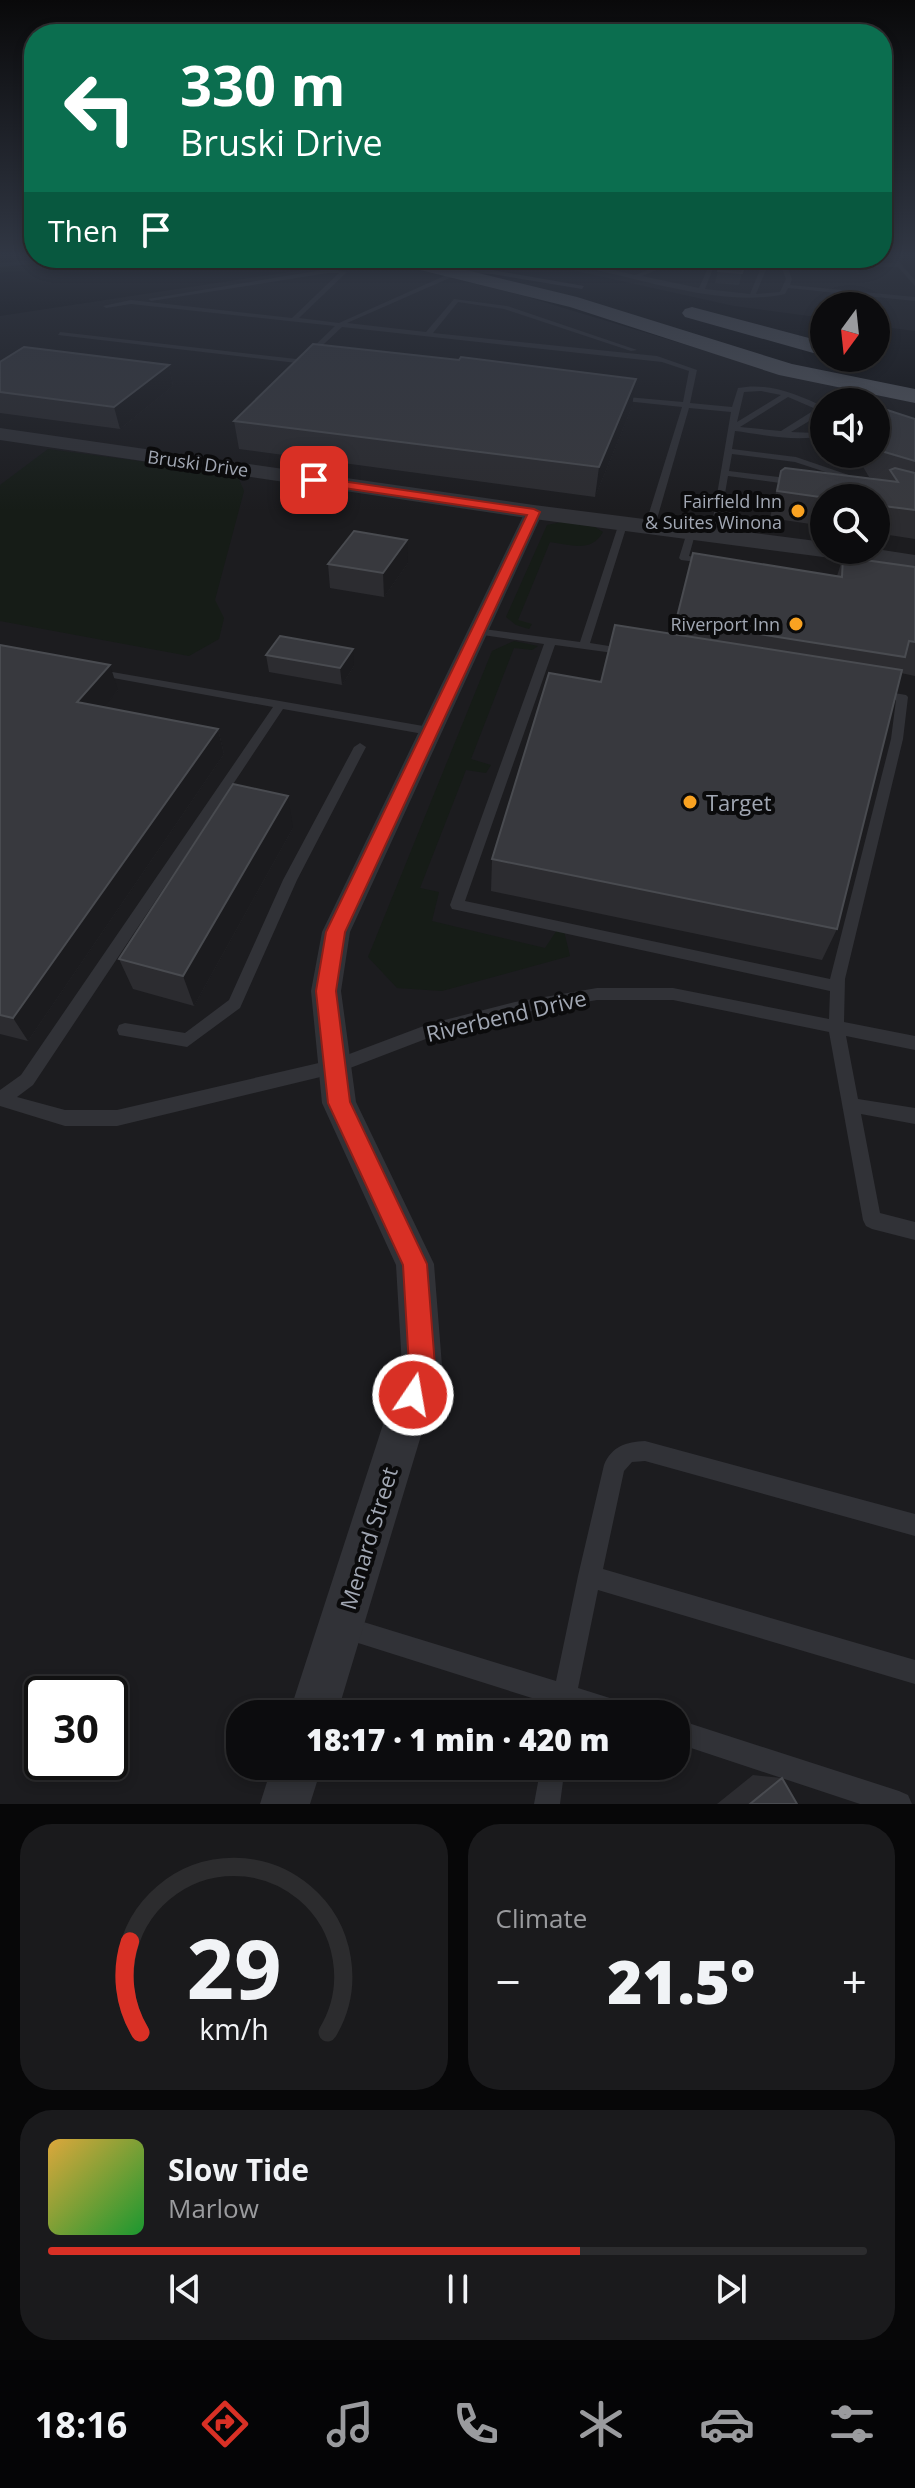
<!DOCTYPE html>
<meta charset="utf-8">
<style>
:root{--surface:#0c0c0e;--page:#1a1a1c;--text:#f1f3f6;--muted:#9a9b9e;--line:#2c2c2e;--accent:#d93025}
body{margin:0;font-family:"Open Sans",sans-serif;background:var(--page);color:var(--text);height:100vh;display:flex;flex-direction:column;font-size:30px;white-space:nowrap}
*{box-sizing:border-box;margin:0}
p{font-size:26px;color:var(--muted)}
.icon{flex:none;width:44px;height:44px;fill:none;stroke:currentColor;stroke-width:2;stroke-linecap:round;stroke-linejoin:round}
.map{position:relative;height:1804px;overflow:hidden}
.side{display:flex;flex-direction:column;gap:20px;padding:20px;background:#070708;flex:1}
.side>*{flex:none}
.banner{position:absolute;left:24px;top:24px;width:868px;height:244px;border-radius:32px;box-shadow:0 4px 12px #0003,0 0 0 2px var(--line);background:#0b6e4f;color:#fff;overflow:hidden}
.needle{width:52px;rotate:195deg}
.fabs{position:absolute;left:810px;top:292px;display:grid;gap:16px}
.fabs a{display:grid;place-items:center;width:80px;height:80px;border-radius:50%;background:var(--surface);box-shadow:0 4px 12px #0003,0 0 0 2px var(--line);font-size:40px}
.speed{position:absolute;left:24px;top:1676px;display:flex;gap:16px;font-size:40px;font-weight:700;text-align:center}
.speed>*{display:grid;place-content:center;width:104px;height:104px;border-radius:50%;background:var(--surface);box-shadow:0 4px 12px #0003,0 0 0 2px var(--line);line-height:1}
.speed .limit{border:4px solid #111;border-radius:12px;background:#fff;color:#111}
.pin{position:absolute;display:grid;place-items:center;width:68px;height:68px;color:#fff;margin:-34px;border-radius:16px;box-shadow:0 4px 12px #0006}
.me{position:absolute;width:88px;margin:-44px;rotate:12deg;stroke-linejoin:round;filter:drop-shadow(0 0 6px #0008)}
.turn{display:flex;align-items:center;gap:28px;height:168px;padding:0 24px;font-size:36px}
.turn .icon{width:104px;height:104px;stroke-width:2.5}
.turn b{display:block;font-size:56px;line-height:68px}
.then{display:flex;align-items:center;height:76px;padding:0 24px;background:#0003;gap:16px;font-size:30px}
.big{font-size:60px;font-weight:800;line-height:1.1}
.side .widget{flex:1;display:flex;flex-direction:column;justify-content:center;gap:12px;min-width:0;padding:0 28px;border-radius:32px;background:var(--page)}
.side .dial{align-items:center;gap:0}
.dial svg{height:208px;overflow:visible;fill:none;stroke:var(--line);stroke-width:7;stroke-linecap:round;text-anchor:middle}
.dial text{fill:var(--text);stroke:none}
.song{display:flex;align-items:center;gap:24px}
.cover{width:96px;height:96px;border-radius:12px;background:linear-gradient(135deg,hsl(40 70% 55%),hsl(130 70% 35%))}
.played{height:8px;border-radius:4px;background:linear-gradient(90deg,var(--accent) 65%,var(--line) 65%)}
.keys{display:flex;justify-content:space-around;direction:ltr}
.heat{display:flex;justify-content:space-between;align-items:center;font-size:44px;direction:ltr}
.side .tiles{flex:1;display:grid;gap:20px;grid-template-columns:1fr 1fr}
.widget:last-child{grid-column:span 2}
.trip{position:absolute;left:226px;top:1700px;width:464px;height:80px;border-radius:32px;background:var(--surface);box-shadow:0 4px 12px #0003,0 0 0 2px var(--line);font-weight:800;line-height:80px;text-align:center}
.tab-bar{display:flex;height:128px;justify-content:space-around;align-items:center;background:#050506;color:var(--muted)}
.tab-bar .icon{width:56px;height:56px}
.tab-bar .on{color:var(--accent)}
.tab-bar b{font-size:36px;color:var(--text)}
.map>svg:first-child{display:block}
</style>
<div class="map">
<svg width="915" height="1804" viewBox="0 0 915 1804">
<rect width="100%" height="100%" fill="#101012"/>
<path fill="#1c1c1f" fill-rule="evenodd" d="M518,258H915V331L876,326V306H824V318L734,306Z
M375,259L524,296L723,356L915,403V1804H0V316ZM824,402H876V454H824ZM824,498H876V550H824ZM42,1694H110V1762H42ZM240,1714H676V1766H240Z"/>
<path fill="#161c17" d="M0,258H145L0,273Z
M48,449L237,474L244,491L215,600L224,618L219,639L189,656L0,621V485Z
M562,522L595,527L603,532C591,553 572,545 550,542L518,620L532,624L529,629L516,625L506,617L547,525Z
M514,641L538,646L532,650L514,648L471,759L491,765L486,773L466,770L420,888L439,892L432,921L545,948L557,930L564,931L570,956L442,991L397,988L368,957L492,651Z"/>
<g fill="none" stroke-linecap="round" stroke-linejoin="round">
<path stroke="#263035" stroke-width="4" d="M0,265L75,258"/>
<path fill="#313237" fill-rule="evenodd" d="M553,258H563L635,275L678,258H686L642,276L699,288L712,259L730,258L716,261L705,289L750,294L764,260L767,258L770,260L756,294L780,292L786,279L778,258H784L792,279L790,285L915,297V301L788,288L785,294C732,306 665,286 613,274C594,269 571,266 553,258Z
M812,258H818L823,263H895L892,260L897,259L915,280V286L898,267H821Z
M328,269L347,272L299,318L339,323L460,269L492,270L584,286L582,289L492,274L461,273L347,323L426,332L454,299L507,306L637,350L631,351L504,309L458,302L433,333L657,356L697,370L690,403L732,407L738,388C768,382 797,394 824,407V412L791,432L815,433L824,430V435C800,443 760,434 735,431L732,449L796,457L869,482L862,484L795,462L732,454L729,471L795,479L799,482L795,485L728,476L718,534L710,536L731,412L689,408L655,526L650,529L645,526L682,407L616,400L612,398L616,396L683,402L689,371L662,362L342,327L309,358L306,354L335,326L131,304L106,308L103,306L131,300L292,318L339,273H328L151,301L148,299ZM761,391L781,395L737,422L744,392ZM788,397L816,409L781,431L740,427Z
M60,332L314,361L318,363L314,365L58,335Z
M620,520L628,522L590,643L628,649L633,652L628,655L555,645L465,901L830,979L891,739L896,700L873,695L871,693L877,690L906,695L908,697L903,739L845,979L844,1022L915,1036V1050L846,1036L858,1099L915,1108V1124L861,1114L880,1213L915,1222V1240L872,1229L866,1226L863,1220L829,1032L673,1000H597L515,1014L431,1037L337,1073L117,1126H65L0,1106V1090L21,1075L273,707L91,674L89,672L95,669L429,727L435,731L429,735L283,709L33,1085L17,1097L65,1110H117L336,1059L429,1024L515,1002L597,988H673L829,1019L830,991L457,910L452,909L450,905L544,644L476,634L471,631L476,628L580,642Z
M688,529L696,531L689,556L712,560V564L681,560L679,558Z
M360,743L366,747L297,880L240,1008L187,1047L119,1035L117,1030L119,1025L125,1023L185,1033L229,1000L283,880L354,747Z
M645,1441L915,1514V1536L645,1461L632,1462L624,1471L603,1569L915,1660V1684L598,1590L578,1688L632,1705L635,1714H584L574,1711L573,1714H549L551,1704L336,1636L332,1628L336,1620L344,1616L556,1681L578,1576L604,1465C612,1446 626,1442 645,1441Z
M676,1719L899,1791L908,1795L912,1804H860L676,1743Z
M541,1766H565L560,1804H534Z"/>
<path fill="#313237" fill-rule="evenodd" d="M404,258L466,261L505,258C484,273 425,272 404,258Z
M534,507L543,512L350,932L341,991L356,1102L434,1264L442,1366L337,1714H289L402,1366L396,1265L322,1103L311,991L322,932L525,512Z
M272,1766H322L310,1804H260Z"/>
<path fill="#313237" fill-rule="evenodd" d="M0,428L534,505L824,542V550L876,549L915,555V569L534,519L0,440Z"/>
<path fill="#55585f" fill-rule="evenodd" d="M385,258H417L577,297L792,364L915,389V403L779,375L570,307L388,262Z
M692,307L824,342V356L685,317L682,313L685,309Z"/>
</g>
<path fill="#2c2c30" d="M746,265L739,285L715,283L718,271Z
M0,362L169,365L173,386L120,429L0,413Z
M632,407L595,497L239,449L234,421Z
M876,412L915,419V539L876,533V505L824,498V526L770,518L781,471L881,480L869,477L862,465L844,460L846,454H876Z
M843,557L915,567V676L901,673L837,929L822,960L491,891L492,859L601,682L673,634L676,621L837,576Z
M408,563L384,597L330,588L328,564Z
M0,645L118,690L103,707L218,729L224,754L28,1041L0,1034Z
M266,655L354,666L342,685L269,672Z
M293,828L194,1006L133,989L119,959Z
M753,1775L782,1778L797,1804H717Z"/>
<path fill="#1b1b1e" d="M747,258L746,265L739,285L742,273Z
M169,365L173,386L120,429L114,407Z
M636,379L632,407L595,497L599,467Z
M407,540L408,563L384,597L383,573Z
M353,649L354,666L342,685L340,668Z
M110,665L118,690L87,727L77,702Z
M218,729L224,754L28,1041L13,1018Z
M288,796L293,828L194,1006L183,976Z"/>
<path fill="#38393e" stroke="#494b50" stroke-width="2" d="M723,258H747L742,273L718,271Z
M313,344L459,360L461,357L636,379L599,467L234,421Z
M24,347L169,365L114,407L0,392V362Z
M881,408L915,419V461L878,450L876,448V412Z
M785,468L898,482L890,470L895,468L915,473V510L876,505V498H827L777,491L781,471Z
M354,531L407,540L383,573L328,564Z
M693,553L842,577L843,557L915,567V642L909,641L905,657L676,621Z
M615,625L902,670L837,929L492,859L549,673L601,682Z
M280,636L353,649L340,668L266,655Z
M0,645L110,665L77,702L218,729L13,1018L0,1015Z
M233,784L288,796L183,976L119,959Z
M782,1778L797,1804H750Z"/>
<linearGradient id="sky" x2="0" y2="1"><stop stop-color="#09090a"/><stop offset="0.5" stop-color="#313744"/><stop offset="1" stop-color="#313744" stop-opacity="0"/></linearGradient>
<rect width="915" height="511" fill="url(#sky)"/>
<path fill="#d93025" stroke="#8d1f18" stroke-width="2" d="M314,477L534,509L540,512L345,932L336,991L350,1102L427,1264L435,1366L422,1405L413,1409L404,1405L400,1395L409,1366L403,1265L328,1103L316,991L326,932L527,515L310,483L309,480Z"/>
<g fill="#f9a221" stroke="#0b0b0c" stroke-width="3">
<circle cx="798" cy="511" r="8"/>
<circle cx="796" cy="624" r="8"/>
<circle cx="690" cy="802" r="8"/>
</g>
<g text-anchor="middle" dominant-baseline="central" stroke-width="8" stroke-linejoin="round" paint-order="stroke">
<g font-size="18" fill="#a1a7b3" stroke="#0b0b0c">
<text transform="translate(198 463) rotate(8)">Bruski Drive</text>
</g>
<g font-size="18" fill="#a1a7b3" stroke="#0b0b0c" text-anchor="end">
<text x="782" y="501">Fairfield Inn<tspan x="782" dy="21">&amp; Suites Winona</tspan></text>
<text x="780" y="624">Riverport Inn</text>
</g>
<g font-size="22" fill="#a1a7b3" stroke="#0b0b0c" text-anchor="start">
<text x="706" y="802">Target</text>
</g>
<g font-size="22" fill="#a1a7b3" stroke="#0b0b0c">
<text transform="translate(506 1015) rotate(-13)">Riverbend Drive</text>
<text transform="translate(368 1538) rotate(-73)">Menard Street</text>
</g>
</g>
</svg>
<div class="fabs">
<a><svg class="needle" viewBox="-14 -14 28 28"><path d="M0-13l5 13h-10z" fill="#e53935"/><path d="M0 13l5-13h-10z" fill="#9a9b9e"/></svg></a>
<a><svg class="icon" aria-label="sound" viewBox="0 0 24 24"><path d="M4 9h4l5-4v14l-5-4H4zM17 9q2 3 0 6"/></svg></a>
<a><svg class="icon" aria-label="search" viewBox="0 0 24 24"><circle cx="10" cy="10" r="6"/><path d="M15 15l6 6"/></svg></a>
</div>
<div class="speed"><div class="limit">30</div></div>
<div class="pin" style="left:314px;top:480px;background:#d93025"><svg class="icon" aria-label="arrive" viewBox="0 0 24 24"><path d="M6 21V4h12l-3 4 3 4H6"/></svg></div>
<svg class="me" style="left:413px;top:1395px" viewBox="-20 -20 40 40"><circle r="17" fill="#d93025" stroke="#fff" stroke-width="3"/><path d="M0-11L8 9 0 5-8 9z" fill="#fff"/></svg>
<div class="trip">18:17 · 1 min · 420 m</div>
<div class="banner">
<div class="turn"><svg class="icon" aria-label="left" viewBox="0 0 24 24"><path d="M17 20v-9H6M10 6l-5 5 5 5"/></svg><div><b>330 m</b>Bruski Drive</div></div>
<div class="then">Then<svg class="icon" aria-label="arrive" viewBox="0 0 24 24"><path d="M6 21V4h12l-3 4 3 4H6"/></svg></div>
</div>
</div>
<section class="side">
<div class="tiles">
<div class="widget dial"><svg viewBox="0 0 100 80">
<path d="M14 69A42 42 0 1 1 86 69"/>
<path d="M14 69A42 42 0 0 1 10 34" stroke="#d93025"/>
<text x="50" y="56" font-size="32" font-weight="700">29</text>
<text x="50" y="72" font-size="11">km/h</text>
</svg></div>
<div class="widget"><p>Climate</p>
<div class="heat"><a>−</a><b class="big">21.5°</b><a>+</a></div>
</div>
<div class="widget">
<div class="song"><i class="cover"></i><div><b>Slow Tide</b><p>Marlow</p></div></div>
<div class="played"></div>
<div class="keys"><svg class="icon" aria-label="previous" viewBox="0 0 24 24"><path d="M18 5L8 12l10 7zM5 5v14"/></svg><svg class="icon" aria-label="pause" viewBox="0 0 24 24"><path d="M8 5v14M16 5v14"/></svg><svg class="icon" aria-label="next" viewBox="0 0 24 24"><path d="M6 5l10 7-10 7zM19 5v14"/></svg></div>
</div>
</div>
</section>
<nav class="tab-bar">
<b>18:16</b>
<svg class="icon on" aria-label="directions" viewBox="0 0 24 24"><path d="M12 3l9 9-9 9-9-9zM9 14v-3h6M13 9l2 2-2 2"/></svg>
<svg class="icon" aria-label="music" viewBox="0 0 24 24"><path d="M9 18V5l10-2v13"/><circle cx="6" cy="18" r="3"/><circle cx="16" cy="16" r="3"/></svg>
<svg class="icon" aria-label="phone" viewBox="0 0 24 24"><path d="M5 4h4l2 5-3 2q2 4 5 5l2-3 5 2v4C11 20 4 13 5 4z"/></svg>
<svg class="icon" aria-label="climate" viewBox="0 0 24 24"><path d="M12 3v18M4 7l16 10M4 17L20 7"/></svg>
<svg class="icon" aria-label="car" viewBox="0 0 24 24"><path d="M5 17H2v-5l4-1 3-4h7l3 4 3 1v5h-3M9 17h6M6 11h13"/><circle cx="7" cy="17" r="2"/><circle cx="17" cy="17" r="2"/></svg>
<svg class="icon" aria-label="filters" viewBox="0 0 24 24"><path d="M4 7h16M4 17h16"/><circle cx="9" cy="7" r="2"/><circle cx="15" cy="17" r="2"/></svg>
</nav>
